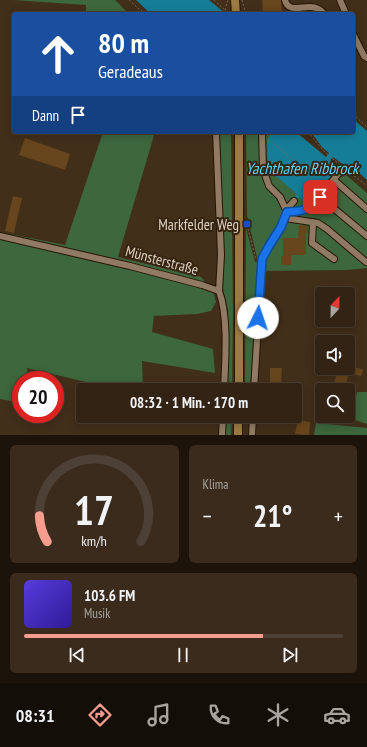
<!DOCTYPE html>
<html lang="de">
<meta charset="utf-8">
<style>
:root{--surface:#322314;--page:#3a2b1d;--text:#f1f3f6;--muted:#a8a4a0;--line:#4d4034;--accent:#f59d8e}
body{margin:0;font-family:"PT Sans Narrow",sans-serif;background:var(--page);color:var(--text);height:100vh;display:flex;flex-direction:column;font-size:15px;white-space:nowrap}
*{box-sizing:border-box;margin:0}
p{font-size:13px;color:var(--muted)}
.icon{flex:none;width:22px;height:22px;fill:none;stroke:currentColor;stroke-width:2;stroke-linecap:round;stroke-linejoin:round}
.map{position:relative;height:435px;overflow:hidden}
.side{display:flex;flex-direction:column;gap:10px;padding:10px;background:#1c130b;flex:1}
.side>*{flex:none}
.hud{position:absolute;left:12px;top:12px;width:343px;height:122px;border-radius:4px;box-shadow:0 2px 10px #0003,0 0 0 1px var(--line);background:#1a4fa0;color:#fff;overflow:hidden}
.needle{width:26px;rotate:22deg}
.tools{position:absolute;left:315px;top:287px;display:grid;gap:8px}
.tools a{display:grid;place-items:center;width:40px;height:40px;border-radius:4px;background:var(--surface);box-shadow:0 2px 10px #0003,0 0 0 1px var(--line);font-size:20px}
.speed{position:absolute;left:12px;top:371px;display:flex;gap:8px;font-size:20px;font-weight:700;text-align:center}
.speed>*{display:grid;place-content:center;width:52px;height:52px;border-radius:50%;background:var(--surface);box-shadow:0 2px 10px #0003,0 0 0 1px var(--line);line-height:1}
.speed .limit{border:6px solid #d22;background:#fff;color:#111}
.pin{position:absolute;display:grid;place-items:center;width:34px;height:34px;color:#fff;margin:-17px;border-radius:8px;box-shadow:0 2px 6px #0006}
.me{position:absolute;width:44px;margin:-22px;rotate:4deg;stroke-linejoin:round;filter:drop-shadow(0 0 3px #0008)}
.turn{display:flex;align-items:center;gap:14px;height:84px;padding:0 20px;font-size:18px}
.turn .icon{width:52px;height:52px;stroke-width:2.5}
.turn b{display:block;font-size:28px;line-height:34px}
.then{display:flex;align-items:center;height:38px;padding:0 20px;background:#0003;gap:8px;font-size:15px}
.big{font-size:30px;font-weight:600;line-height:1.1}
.side .tile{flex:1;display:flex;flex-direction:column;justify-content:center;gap:6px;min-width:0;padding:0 14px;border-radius:6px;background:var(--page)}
.side .dial{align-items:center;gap:0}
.dial svg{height:104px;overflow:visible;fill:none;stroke:var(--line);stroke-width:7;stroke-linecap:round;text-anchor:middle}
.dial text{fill:var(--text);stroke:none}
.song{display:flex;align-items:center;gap:12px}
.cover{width:48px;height:48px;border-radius:6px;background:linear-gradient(135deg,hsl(250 70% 55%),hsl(250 70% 35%))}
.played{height:4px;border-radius:2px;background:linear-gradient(90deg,var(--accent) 75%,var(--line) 75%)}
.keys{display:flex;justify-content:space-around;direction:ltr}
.heat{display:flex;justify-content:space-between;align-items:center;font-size:22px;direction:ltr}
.side .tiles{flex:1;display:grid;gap:10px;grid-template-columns:1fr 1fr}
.tile:last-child{grid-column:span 2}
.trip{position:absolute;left:76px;top:383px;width:226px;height:40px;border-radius:4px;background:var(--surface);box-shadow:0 2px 10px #0003,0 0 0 1px var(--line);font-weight:600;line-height:40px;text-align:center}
.tabs{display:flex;height:64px;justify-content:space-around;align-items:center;background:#140e08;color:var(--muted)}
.tabs .icon{width:28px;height:28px}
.tabs .active{color:var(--accent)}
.tabs b{font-size:18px;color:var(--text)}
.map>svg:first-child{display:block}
</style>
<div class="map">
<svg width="367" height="435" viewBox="0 0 367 435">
<rect width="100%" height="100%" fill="#422f1a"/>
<path fill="#3d673c" d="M13,0H115L129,14H86V5Z
M103,132H155L118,257L201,277L213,291L216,302L211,311L197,314L154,316L152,332L213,349L215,373L142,361L143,390H120L27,368L28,380H21V403L0,399V232L65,245Z
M219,132H231L233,312L232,390H227L228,310L223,289L224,243L222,211Z
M246,132H273L267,139L297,194L295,202L299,197L307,204L338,168L367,193V268L348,270L258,271L250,390H245L246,228L255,262H258L247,215Z
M357,392H367V424L352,419L351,415Z
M226,416H232L231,435H225Z
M316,423L367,428V435H314Z"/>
<path fill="#167d99" d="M136,0H209L226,14H151Z
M353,119L367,131V180L355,169L341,163L333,157L330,160L338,168L307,204L299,197L295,202L293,200L297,194L268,169L267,139L273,132H296L326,157L329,153L322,147L311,132H353Z"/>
<path fill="#67451d" d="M262,0H281L282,14H263Z
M25,138L70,154L65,170L19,155Z
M13,196L22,198L14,233L5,231Z
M299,225L308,226V233H306V255H291V265H281V256H283V238H298Z
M355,367L363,370L361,376L353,374Z
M270,368H282L281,386H270Z
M338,370L349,373L346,384L356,386L349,408H348V390H328L330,385L333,386Z
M332,416H347L345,421L331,417Z
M298,420L310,422L309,435L295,434Z"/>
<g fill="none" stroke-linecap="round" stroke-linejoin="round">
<defs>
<path id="minor" d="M285,0C288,13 302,6 311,7C317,7 321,10 325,14
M340,0L346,14
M353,34L364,56L367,58
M216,132L221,255L219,291
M334,180L367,209
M320,197L367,236
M286,210L294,201
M287,212L298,211L309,209L320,197L338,174L343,171
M285,218L318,223L327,229L366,262
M313,222L312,243L334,259
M0,236L130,266L202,285L219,291C229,318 225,362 224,390
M254,390L262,259C270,243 281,229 287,212L280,197L269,186L263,169L262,132
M222,435L223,416
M252,435L253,416"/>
<path id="major" d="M235,0L236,14
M239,132V390
M238,435V416"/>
</defs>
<use href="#minor" stroke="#281603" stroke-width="8"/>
<use href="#major" stroke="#281603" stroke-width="10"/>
<path stroke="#786755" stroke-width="1" stroke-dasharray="2 2" stroke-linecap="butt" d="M129,0L145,14
M214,0L228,13
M242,0L245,11L244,14
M225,10L228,0
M353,114L367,127
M308,132L324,151L341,166
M268,139L308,172
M348,171L367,186
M246,221L256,260"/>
<use href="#minor" stroke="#907a63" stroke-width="6"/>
<use href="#major" stroke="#9b7b43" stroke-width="8"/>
</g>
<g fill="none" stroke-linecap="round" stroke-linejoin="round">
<defs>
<path id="route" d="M258,318L262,259L269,246L281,227L287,212C305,211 308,210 320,197"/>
</defs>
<use href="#route" stroke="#114b97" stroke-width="10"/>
<use href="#route" stroke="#1a73e8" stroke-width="7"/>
</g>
<rect fill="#1a4fb4" stroke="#372510" stroke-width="1.5" x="243" y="220" width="8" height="8" rx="2"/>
<g text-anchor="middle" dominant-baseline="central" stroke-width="4" stroke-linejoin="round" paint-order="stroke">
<g font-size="15" fill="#dccfc3" stroke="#372510" text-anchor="end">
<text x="239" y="224">Markfelder Weg</text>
</g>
<g font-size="15" fill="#dccfc3" stroke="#372510">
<text transform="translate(162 260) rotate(15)">Münsterstraße</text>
</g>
<g font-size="16" font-style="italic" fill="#5bd4fb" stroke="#372510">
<text x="302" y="168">Yachthafen Ribbrock</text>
</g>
</g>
</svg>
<div class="tools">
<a><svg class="needle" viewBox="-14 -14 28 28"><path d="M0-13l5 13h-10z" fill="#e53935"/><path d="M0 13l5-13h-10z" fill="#a8a4a0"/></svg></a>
<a><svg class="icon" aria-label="sound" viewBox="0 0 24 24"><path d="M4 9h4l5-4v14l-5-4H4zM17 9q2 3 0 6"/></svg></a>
<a><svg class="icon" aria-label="search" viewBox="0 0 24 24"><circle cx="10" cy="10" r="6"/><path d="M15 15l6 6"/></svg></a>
</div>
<div class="speed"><div class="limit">20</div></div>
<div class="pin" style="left:320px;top:197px;background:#d93025"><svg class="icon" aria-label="arrive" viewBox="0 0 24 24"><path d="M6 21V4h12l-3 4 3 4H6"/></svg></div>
<svg class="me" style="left:258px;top:318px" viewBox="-20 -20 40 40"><circle r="19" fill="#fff"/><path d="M0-13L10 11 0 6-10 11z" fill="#1a73e8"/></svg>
<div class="trip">08:32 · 1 Min. · 170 m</div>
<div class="hud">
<div class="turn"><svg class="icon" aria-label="ahead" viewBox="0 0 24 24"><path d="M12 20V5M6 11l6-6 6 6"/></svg><div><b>80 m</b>Geradeaus</div></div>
<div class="then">Dann<svg class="icon" aria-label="arrive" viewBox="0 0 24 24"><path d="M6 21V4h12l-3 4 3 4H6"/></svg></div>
</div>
</div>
<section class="side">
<div class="tiles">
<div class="tile dial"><svg viewBox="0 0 100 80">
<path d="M14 69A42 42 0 1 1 86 69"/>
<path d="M14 69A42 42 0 0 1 8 49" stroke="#f59d8e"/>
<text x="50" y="56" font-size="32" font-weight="700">17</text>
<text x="50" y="72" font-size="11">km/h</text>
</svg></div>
<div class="tile"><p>Klima</p>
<div class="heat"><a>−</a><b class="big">21°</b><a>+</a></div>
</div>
<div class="tile">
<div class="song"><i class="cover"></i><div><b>103.6 FM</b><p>Musik</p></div></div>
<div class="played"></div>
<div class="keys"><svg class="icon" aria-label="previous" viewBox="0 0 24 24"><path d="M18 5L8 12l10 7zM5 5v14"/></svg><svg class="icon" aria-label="pause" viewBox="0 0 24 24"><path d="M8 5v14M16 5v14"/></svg><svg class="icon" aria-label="next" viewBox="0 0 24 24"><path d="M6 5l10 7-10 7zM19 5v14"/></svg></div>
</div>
</div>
</section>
<nav class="tabs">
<b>08:31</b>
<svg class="icon active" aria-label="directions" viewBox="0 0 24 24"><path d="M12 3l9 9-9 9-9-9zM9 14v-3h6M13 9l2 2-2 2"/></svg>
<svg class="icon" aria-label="music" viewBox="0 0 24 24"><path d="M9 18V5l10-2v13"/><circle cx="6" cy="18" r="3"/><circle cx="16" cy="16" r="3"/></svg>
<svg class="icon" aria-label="phone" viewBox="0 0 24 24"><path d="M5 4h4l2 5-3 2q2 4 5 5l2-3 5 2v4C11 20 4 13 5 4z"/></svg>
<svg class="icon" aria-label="climate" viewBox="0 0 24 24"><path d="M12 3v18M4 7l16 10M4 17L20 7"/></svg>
<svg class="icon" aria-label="car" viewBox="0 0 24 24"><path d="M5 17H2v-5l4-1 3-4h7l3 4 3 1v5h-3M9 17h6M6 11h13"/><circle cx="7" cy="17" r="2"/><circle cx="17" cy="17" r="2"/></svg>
</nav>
